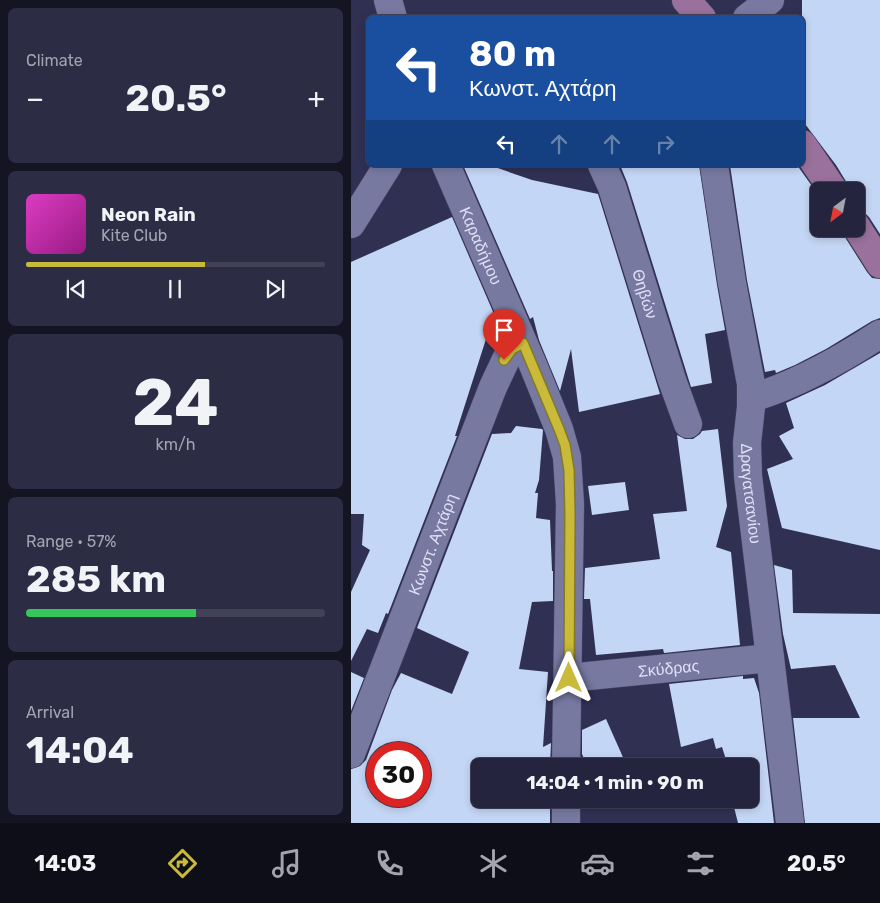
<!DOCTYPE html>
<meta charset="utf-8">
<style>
:root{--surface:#24243e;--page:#2c2c45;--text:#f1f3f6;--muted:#a3a4b0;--line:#414158;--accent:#caba3a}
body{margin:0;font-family:Rubik,sans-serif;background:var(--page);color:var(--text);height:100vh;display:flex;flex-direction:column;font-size:19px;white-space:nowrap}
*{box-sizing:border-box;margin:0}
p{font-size:16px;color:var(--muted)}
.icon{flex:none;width:28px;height:28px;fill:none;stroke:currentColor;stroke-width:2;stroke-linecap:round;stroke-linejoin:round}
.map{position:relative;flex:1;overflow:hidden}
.drawer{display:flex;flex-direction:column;gap:8px;padding:8px;background:#141422;width:351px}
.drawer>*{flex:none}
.guide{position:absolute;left:15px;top:15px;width:439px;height:152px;border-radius:8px;box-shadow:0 2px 8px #0003,0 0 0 1px var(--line);background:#1a4fa0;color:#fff;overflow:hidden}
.needle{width:32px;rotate:212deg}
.fabs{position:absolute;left:459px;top:182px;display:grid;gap:10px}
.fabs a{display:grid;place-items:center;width:55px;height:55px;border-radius:8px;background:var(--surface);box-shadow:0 2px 8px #0003,0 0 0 1px var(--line);font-size:25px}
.speed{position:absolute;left:15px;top:742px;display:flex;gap:10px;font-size:25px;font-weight:700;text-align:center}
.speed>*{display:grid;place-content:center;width:65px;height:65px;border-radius:50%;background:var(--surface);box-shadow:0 2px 8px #0003,0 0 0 1px var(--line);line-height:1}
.speed .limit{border:8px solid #d22;background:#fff;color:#111}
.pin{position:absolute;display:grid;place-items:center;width:42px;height:42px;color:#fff;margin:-51px -21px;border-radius:50% 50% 50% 0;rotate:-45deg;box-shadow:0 0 5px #0007}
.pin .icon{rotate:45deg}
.me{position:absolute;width:55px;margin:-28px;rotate:0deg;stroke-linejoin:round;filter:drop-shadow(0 0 4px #0008)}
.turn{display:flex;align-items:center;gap:18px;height:105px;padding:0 20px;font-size:22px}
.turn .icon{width:65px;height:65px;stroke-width:2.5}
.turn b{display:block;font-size:35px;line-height:42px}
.lanes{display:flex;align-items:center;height:48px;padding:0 20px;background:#0003;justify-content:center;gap:25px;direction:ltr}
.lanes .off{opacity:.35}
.big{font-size:38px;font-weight:700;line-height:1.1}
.drawer .tile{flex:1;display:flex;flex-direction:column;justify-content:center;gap:8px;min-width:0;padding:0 18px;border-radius:8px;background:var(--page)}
.drawer .dial{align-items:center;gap:0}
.dial b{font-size:65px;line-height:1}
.song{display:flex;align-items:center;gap:15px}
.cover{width:60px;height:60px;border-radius:8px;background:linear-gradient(135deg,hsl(310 70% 55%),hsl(310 70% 35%))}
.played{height:5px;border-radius:2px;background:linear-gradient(90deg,var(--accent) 60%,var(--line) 60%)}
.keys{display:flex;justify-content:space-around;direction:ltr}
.heat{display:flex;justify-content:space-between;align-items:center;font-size:28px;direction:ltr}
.charge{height:8px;border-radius:4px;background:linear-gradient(90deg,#34c759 57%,var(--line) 0)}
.trip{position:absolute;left:120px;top:758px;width:288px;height:50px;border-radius:8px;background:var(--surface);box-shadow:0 2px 8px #0003,0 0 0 1px var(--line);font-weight:700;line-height:50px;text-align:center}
.menu{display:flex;height:80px;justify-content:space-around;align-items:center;background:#0e0e19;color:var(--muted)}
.menu .icon{width:35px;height:35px}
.menu .active{color:var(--accent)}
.menu b{font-size:22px;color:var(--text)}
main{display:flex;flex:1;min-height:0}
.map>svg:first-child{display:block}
</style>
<main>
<section class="drawer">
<div class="tile"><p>Climate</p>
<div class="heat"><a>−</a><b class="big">20.5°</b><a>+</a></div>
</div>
<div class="tile">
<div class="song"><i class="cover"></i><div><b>Neon Rain</b><p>Kite Club</p></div></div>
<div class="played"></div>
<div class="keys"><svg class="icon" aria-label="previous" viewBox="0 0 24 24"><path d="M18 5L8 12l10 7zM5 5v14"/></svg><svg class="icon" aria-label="pause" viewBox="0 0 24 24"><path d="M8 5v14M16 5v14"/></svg><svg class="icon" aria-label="next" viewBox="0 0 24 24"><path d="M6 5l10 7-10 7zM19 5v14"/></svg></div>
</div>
<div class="tile dial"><b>24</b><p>km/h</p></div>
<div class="tile"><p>Range · 57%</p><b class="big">285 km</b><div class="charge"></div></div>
<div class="tile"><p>Arrival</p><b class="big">14:04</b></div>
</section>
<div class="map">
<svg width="529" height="823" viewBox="0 0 529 823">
<rect width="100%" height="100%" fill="#303053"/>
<path fill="#c4d6f5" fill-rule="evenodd" d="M451,0H529V234L518,217L513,212L505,210V191H498L496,183L485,165L451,120Z
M112,165H138L181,180L247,194L309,394L228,412L220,349L209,391L188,340L182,317L179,319Z
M269,165H348L366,285L374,330L354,334L361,383L340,387L276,182Z
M379,165H446L468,196V229H490L492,234L516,272L521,278L529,279V318L521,321L475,349L444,365L425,373L424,370L414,372L396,280Z
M101,217L143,314L104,436H106L37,614L35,613L27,633L16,629L0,661V592L19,550L11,545L13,514H0V262Z
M529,353V550L431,528L416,469L442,459L428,436L443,428L435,403L474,385Z
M165,426L191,429L192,430L188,480L184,493H187L185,518L199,520L201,571H202V601L181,602L168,669L197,672L192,747L200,743L199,766H129V799H199V823H0V769L9,766L15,760L41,690L50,673L101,694L118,652L66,628L141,434L160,433ZM26,754H69V796H26Z
M367,429L376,506L365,547L380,552L389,645L313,653L312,649L245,655L239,599H233L234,568L309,559L302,514L336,511L326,435L334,439H342L349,434L351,431Z
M274,482L278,510L241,515L237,486Z
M423,565L441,570L442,613L529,614V823H454L442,718H509L484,665L440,669L432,634Z
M0,672L13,678L0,711Z
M392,676V679L403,678L408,693L423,823H387L381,799H399V766H377L371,747L365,749L362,738L330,747L318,684Z
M255,719L271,755L275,766H236L231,754V730Z"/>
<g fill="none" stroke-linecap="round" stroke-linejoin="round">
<defs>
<g id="minor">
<path d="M37,0L42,18"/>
<path d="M396,18L419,0"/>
<path id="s1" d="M95,165L182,365L208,429L216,457L219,504L215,766"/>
<path id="s2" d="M251,165L261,187L321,380L337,424"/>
<path id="s3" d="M363,165L381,283L400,384V407L396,443L397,476L439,823"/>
<path d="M0,224L37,165"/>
<path d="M401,398C447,384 488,361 529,334"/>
<path id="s4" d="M217,678L419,658"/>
<path id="s5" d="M0,754L142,387L158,353L172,343"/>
<path d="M215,823V799"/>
</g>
<path id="major" d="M335,0L351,18
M451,144L483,191
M505,226L529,264"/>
</defs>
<use href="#minor" stroke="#4c4b6a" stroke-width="29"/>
<use href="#major" stroke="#4c4b6a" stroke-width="29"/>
<use href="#minor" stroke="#7779a1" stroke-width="28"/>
<use href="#major" stroke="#9a719c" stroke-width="28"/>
</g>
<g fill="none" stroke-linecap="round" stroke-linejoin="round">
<defs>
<path id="route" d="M153,360L161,349L172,343L208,429L214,445L218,470L219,514L218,678"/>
</defs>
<use href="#route" stroke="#837926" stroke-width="12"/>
<use href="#route" stroke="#caba3a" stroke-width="9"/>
</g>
<g text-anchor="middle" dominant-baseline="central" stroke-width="5" stroke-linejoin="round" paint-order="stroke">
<g font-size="16" fill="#dee0f7" stroke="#303053">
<text stroke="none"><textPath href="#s1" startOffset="88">Καραδήμου</textPath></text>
<text stroke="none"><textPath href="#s2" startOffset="136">Θηβών</textPath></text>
<text stroke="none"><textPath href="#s3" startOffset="332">Δραγατσανίου</textPath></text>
<text stroke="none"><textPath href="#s5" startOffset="225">Κωνστ. Αχτάρη</textPath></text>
<text stroke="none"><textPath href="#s4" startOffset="101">Σκύδρας</textPath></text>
</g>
</g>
</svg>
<div class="fabs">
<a><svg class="needle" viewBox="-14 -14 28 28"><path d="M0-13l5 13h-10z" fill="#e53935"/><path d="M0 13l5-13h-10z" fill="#a3a4b0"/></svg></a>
</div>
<div class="speed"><div class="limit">30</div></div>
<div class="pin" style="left:153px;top:360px;background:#d93025"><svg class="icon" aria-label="arrive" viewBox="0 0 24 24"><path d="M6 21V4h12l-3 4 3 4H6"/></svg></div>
<svg class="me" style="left:218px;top:678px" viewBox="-20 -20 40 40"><path d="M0-17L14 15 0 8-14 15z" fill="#caba3a" stroke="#fff" stroke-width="4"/></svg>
<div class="trip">14:04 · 1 min · 90 m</div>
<div class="guide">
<div class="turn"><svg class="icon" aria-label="left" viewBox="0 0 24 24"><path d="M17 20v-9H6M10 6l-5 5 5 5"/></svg><div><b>80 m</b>Κωνστ. Αχτάρη</div></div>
<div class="lanes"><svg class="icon" aria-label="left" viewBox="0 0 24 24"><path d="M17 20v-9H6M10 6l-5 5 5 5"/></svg><svg class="icon off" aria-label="ahead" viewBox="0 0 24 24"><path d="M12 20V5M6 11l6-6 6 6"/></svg><svg class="icon off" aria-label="ahead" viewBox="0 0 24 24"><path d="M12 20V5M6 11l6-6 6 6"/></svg><svg class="icon off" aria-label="right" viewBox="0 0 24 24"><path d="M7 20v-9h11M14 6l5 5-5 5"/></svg></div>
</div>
</div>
</main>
<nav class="menu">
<b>14:03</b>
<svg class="icon active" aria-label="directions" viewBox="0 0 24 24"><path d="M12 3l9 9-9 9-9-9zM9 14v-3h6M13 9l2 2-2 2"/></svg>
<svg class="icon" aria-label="music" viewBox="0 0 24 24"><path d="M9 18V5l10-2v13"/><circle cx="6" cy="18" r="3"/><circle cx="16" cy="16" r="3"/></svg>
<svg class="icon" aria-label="phone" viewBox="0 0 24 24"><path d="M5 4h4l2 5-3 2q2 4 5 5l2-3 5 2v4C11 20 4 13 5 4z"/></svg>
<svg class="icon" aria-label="climate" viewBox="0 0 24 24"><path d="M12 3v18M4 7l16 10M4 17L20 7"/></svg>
<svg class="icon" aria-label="car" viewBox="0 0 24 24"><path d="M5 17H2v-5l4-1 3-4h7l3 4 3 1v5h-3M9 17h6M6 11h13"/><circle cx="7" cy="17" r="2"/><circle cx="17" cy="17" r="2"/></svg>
<svg class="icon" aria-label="filters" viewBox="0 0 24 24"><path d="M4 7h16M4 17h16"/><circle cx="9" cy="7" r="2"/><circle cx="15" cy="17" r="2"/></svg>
<b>20.5°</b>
</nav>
